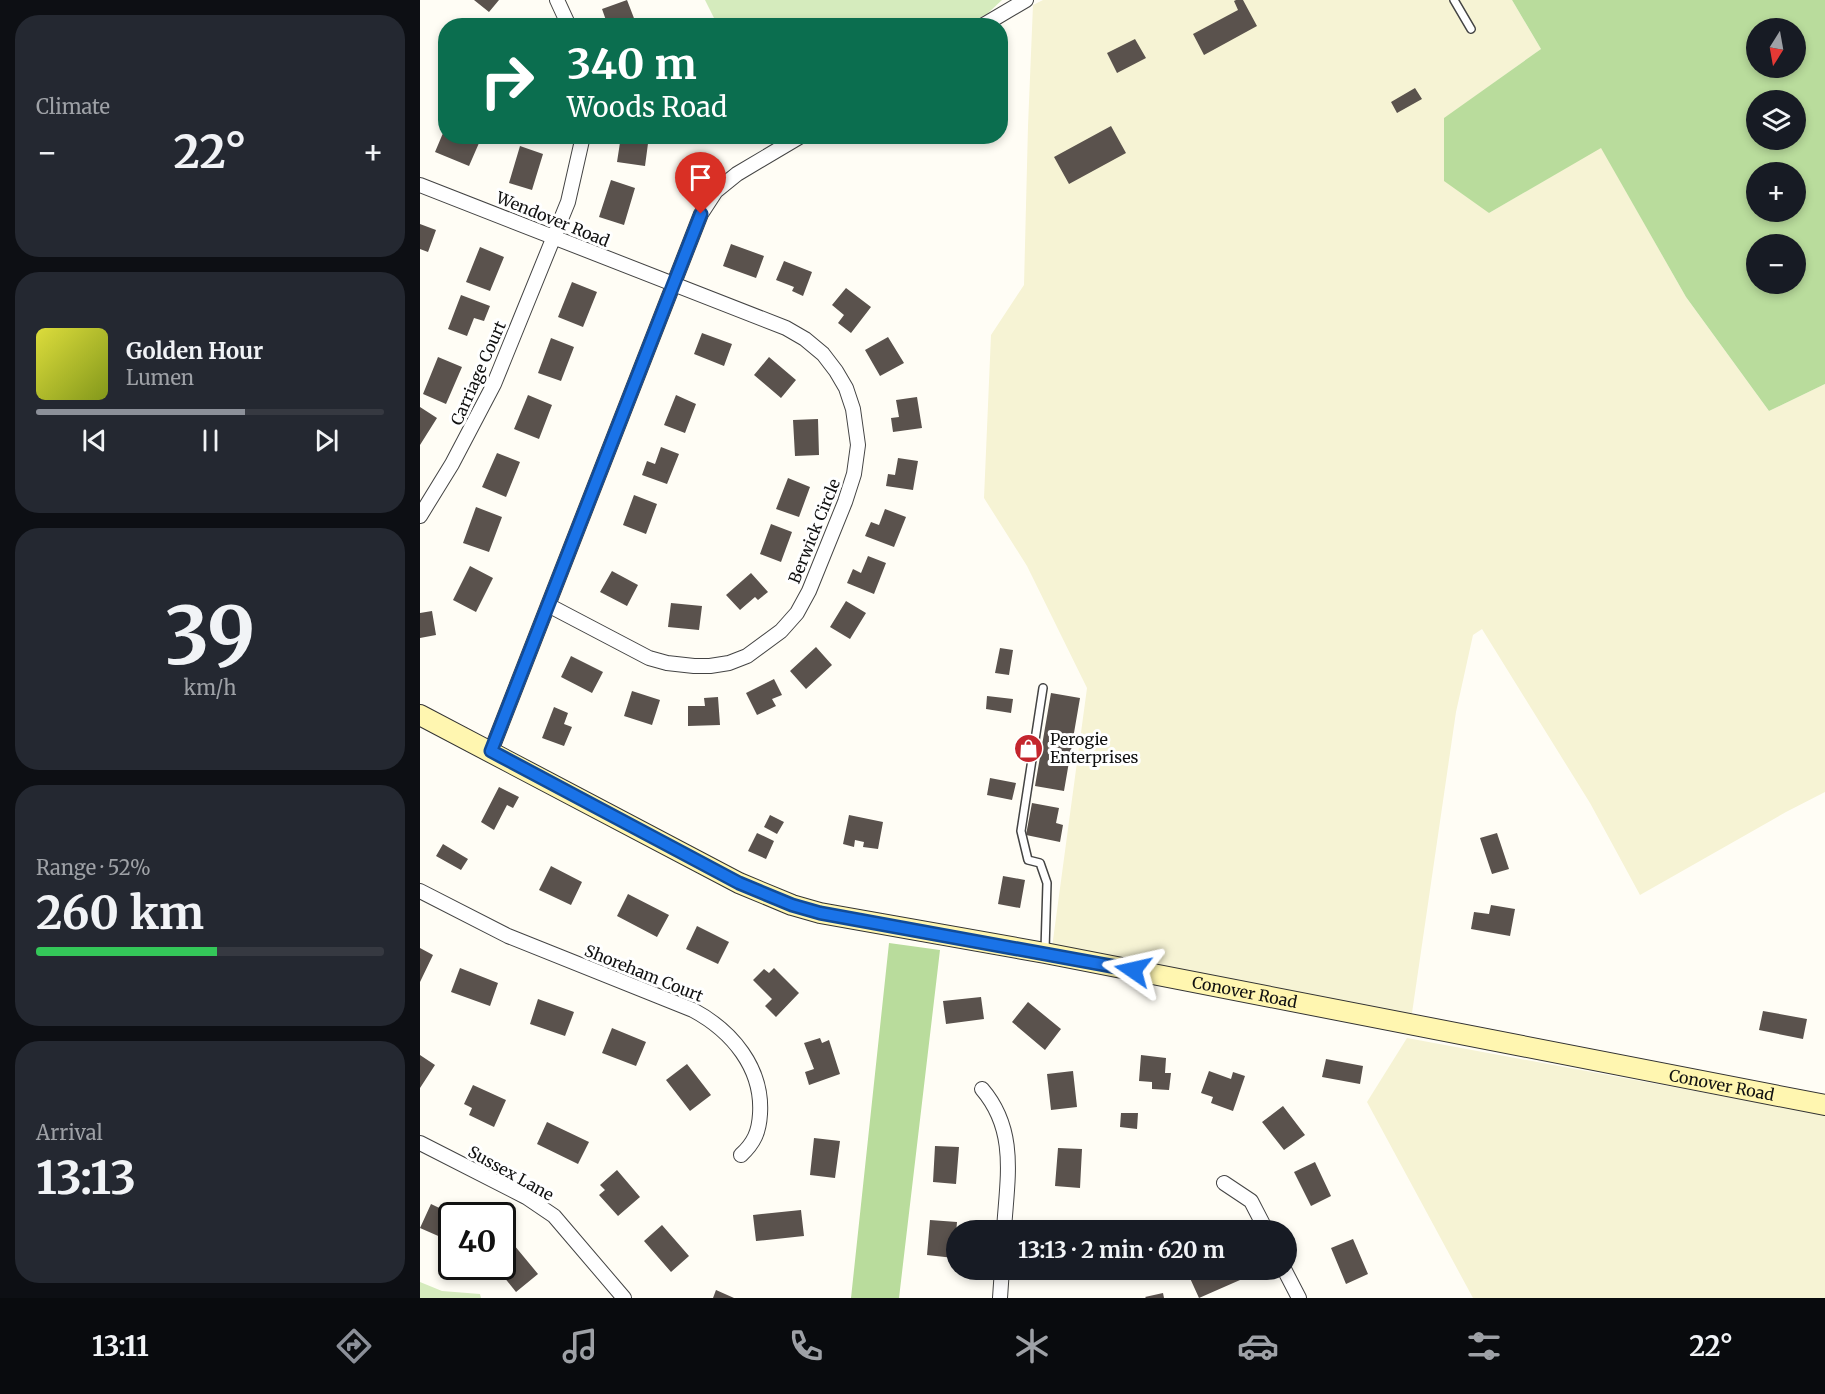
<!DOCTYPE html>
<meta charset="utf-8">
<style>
:root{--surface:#171b24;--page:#242831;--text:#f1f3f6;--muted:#9ea1a6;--line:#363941;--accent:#8c9099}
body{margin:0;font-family:Merriweather,serif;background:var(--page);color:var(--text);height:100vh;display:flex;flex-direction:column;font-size:22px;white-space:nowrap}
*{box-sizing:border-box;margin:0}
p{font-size:20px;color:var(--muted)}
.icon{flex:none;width:33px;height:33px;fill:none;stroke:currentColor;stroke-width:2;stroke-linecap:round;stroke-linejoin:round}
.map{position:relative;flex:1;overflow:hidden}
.drawer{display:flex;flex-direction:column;gap:15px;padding:15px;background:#0d0f14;width:420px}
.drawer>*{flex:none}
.guide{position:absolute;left:18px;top:18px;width:570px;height:126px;border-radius:24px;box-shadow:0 3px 9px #0003;background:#0b6e4f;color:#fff;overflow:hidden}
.needle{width:39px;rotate:191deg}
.fabs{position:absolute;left:1326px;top:18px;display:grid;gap:12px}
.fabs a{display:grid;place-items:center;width:60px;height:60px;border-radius:50%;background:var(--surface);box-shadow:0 3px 9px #0003;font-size:30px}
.speed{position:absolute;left:18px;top:1202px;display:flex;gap:12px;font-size:30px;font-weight:700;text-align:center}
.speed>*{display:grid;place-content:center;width:78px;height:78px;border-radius:50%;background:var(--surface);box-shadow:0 3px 9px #0003;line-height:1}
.speed .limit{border:3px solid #111;border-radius:9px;background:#fff;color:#111}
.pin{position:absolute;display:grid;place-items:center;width:51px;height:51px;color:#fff;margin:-62px -26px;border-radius:50% 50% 50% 0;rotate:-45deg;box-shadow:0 0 6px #0007}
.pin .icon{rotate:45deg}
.me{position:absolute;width:66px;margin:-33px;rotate:281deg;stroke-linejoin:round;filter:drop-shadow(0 0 4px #0008)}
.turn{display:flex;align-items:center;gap:21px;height:126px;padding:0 30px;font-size:27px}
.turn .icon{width:78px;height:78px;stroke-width:2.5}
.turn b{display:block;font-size:42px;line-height:51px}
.big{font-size:45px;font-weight:700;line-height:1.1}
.drawer .tile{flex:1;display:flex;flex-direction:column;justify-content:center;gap:9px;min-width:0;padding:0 21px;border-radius:24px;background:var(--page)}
.drawer .dial{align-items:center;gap:0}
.dial b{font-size:78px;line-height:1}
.song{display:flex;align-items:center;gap:18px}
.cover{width:72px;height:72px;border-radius:9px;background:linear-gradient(135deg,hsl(60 70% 55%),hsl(70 70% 35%))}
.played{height:6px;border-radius:3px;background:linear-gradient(90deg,var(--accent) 60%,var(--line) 60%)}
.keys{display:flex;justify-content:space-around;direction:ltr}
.heat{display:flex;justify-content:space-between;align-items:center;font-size:33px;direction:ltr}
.charge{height:9px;border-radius:4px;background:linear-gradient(90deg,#34c759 52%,var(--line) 0)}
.trip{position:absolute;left:526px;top:1220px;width:351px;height:60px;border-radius:30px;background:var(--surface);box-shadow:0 3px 9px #0003;font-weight:700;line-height:60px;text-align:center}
.dock{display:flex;height:96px;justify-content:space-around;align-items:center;background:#090b0e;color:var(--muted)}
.dock .icon{width:42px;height:42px}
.dock .active{color:var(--accent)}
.dock b{font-size:27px;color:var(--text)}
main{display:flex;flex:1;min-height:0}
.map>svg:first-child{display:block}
</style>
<main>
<section class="drawer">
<div class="tile"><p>Climate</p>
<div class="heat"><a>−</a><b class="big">22°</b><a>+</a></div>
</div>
<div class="tile">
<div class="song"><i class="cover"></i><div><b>Golden Hour</b><p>Lumen</p></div></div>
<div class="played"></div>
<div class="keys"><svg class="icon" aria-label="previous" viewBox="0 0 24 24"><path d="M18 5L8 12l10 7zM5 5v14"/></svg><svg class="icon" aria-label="pause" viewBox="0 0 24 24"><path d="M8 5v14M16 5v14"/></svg><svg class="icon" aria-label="next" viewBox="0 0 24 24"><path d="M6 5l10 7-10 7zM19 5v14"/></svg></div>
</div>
<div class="tile dial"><b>39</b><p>km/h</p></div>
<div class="tile"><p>Range · 52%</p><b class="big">260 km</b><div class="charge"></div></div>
<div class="tile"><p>Arrival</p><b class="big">13:13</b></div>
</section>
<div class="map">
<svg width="1405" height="1298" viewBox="0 0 1405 1298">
<rect width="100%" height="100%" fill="#fffdf5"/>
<path fill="#f6f3d4" d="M623,0H1092L1121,49L1025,118L1069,213L1181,147L1266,297L1349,411L1405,384V792L1366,812L1220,895L1170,803L1062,629L1053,635L1036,712L991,1020L631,955L667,688L607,566L564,498L571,335L604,285L608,126L613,5Z
M987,1038L1405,1115V1298H1053L947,1102Z"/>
<path fill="#d5ebbd" d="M285,0H582L567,14L546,25L298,26Z
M0,1282L22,1291L60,1294L61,1298H0Z"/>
<path fill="#b9dc9c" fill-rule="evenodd" d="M1092,0H1405V384L1349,411L1266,297L1181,148L1069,213L1024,181V118L1121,49ZM1336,28H1376V68H1336ZM1336,100H1376V140H1336ZM1336,172H1376V212H1336ZM1336,244H1376V284H1336Z
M469,943L520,950L479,1298H431Z"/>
<path fill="#5a524d" d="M54,0H79L69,12Z
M207,0L217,26H188L182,9Z
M816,0H823L837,26L784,55L773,34L818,10L814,1Z
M715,39L726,58L697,73L687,53Z
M995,88L1002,99L977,113L971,102Z
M26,126V136H42L59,143L49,166L15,152Z
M691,126L706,153L649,184L634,157Z
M201,136H229L225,166L197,162Z
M100,146L123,154L112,190L89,183Z
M191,180L215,188L204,225L179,217Z
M0,224L16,230L8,252L0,249Z
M311,244L344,256L336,278L303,266Z
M60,247L84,257L70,291L46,282Z
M364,261L392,272L383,296L372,291L374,287L356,280Z
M152,282L177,292L163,327L138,317Z
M426,288L451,307L431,333L418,323L424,315L412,305Z
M41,295L70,306L64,321L54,318L47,336L28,329Z
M282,333L312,344L304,366L274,354Z
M468,337L484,363L460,376L445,350Z
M131,338L154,347L141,381L118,373Z
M18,357L42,367L26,404L3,394Z
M349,357L376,380L361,398L334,375Z
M108,395L132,405L119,439L94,429Z
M256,395L276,404L265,433L244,425Z
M497,397L502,428L473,432L471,418L479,417L476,400Z
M0,407L17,418L0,445Z
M398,419L399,455L375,456L373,420Z
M241,447L259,454L247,484L222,475L227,461L235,464Z
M77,453L100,462L86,497L62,487Z
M478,458L498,461L493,490L466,486L468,474L475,475Z
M368,478L390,487L379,517L356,509Z
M214,495L237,504L226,534L203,525Z
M56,507L82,517L69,552L43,543Z
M465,509L486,517L474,547L445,536L451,522L459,525Z
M351,524L372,532L361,562L340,554Z
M448,556L466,563L454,594L427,583L433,569L441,573Z
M50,566L73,578L56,612L33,600Z
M192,571L218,585L207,606L180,592Z
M331,573L348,592L338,600L335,597L320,610L306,595Z
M426,601L446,613L430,639L410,627Z
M251,603L282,606L279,630L248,627Z
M12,611L16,635L0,638V613Z
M396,647L412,665L386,689L370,671Z
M580,648L593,650L589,675L575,673Z
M151,656L183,672L172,693L141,677Z
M354,679L362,695L352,699L356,706L337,715L326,693Z
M212,691L240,700L232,725L204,716Z
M631,693L660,698L644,791L615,786Z
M567,696L593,699L591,713L566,709Z
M298,697L300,725L268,726V706H285L284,698Z
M134,707L148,713L144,724L152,727L144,746L122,738Z
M570,778L596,783L592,800L567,795Z
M79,787L99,797L93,808L87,805L74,830L61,822Z
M612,803L639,808L636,823L643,825L640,842L606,835Z
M350,815L364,822L357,834L344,827Z
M429,815L463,822L458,849L443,847L444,842L435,840L434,847L423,844Z
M337,833L354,841L346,859L328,851Z
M1077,833L1089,869L1072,874L1060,838Z
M23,844L48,859L41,870L16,856Z
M131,866L162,882L151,905L119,890Z
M583,876L605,880L600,908L578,904Z
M208,894L249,915L237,937L197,916Z
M1071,905L1095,909L1090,936L1051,929L1054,912L1069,914Z
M277,926L309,942L298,964L266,949Z
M0,948L13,955L0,982Z
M40,968L78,983L70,1006L31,992Z
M354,968L379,993L356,1017L345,1006L352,999L333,980L344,969L349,973Z
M561,997L564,1019L526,1024L523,1001Z
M118,999L154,1012L145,1036L110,1024Z
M608,1002L641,1029L625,1050L592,1022Z
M1343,1011L1387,1019L1383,1039L1339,1030Z
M192,1028L226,1042L216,1066L182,1053Z
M400,1038L402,1043L409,1040L420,1074L389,1085L385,1072L394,1069L384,1043Z
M0,1055L15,1065L0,1088Z
M721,1055L746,1058L745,1073H751L749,1090L732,1089V1082L719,1081Z
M906,1059L943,1066L940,1084L902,1077Z
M267,1064L291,1095L270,1111L246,1080Z
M653,1071L657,1107L631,1110L627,1074Z
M789,1071L811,1079L813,1072L825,1076L813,1111L791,1103L793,1097L781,1093Z
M53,1085L86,1100L74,1127L49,1115L52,1108L44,1104Z
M863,1106L885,1135L864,1150L842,1122Z
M701,1113H718L717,1129L700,1127Z
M127,1122L169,1142L158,1164L117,1144Z
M394,1138L420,1141L415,1178L390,1175Z
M515,1146L539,1147L536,1184L513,1182Z
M638,1148L662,1149L660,1188L635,1186Z
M895,1162L911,1196L891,1206L874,1172Z
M197,1170L220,1197L198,1216L179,1195L185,1190L180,1185Z
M11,1204L32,1214V1242L0,1228Z
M381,1210L384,1236L336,1241L333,1215Z
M510,1220L537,1222L534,1258L507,1255Z
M242,1225L269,1256L251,1272L224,1241Z
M933,1239L948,1274L926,1284L911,1248Z
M94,1245L118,1274L96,1292L75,1266H82V1254Z
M634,1269H650V1278L634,1277Z
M784,1269H815L820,1280L779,1298L769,1276Z
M296,1290L314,1298H293Z
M743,1293L744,1298H726L725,1297Z"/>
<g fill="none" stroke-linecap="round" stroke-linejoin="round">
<defs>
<path id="lane" d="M1034,0L1051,29
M623,688L601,831L608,860L620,863L627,883L625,950"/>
<path id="street" d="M137,0L149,26
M562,26L606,0
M0,185L366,328L385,339L403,354L416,371L426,388L433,409L438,445L434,474L425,502L389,591L377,613L361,631L327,656L309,663L290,666H274L247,663L229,658L128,605
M0,516L32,464L74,384L148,202L163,136
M71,751L281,214L296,191L317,174L381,136
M0,891L88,936L273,1010C312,1031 343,1068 340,1114C339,1132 334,1143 321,1155
M562,1089C598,1131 587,1179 584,1230
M0,1143L106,1197L134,1216L204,1298
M804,1183L831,1201L846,1230
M864,1269L879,1298
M580,1298L582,1269"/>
<g id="secondary">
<path id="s1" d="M0,715L319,883L372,905L400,913L625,953L1405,1105"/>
</g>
</defs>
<use href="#lane" stroke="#444" stroke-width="10"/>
<use href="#street" stroke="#444" stroke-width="16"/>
<use href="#secondary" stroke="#333" stroke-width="22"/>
<use href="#lane" stroke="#fff" stroke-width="7"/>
<use href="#street" stroke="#fff" stroke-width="14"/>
<use href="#secondary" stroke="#fff6b0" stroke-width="20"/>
</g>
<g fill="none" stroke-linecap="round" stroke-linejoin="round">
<defs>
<path id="route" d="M281,214L71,751L319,883L372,905L400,913L713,970"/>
</defs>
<use href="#route" stroke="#114b97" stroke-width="15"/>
<use href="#route" stroke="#1a73e8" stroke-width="10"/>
</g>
<defs>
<symbol id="shop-disc" viewBox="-11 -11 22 22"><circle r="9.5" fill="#c4262e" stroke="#fff"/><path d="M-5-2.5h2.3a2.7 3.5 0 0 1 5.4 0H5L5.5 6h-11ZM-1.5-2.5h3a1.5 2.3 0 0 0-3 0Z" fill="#fff"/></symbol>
</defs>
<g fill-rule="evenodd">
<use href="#shop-disc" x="592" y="732" width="33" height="33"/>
</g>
<g text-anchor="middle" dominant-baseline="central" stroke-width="6" stroke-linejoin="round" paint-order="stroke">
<g font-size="16" fill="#111" stroke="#fff">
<text transform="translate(133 219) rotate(22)">Wendover Road</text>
<text transform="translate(58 373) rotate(-66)">Carriage Court</text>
<text transform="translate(394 531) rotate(-68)">Berwick Circle</text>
<text transform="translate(224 973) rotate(22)">Shoreham Court</text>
<text stroke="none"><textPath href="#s1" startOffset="879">Conover Road</textPath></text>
<text stroke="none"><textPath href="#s1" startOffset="1365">Conover Road</textPath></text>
<text transform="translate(91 1173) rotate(29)">Sussex Lane</text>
</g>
<g font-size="16" fill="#111" stroke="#fff" text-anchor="start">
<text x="630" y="739">Perogie<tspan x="630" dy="18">Enterprises</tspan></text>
</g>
</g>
</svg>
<div class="fabs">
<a><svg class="needle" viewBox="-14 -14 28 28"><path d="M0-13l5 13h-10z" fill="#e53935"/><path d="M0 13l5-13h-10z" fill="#9ea1a6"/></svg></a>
<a><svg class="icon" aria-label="layers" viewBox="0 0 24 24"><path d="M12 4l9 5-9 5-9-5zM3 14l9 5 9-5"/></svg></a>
<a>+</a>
<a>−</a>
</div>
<div class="speed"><div class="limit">40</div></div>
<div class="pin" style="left:281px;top:214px;background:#d93025"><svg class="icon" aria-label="arrive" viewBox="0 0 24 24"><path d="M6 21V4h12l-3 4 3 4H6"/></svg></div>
<svg class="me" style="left:713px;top:970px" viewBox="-20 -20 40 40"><path d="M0-17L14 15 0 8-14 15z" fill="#1a73e8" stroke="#fff" stroke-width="4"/></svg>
<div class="trip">13:13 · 2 min · 620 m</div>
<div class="guide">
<div class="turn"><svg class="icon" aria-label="right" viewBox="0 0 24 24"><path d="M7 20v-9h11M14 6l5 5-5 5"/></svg><div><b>340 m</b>Woods Road</div></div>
</div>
</div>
</main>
<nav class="dock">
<b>13:11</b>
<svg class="icon active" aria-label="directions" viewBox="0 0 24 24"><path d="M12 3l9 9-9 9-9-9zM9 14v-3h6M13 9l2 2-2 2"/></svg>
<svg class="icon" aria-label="music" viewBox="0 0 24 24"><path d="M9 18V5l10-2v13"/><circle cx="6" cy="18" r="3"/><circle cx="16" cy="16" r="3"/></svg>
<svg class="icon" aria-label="phone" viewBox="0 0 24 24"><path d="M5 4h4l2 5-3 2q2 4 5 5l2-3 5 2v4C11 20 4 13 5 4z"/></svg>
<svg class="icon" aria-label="climate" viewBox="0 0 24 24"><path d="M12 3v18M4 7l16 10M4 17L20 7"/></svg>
<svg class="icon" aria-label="car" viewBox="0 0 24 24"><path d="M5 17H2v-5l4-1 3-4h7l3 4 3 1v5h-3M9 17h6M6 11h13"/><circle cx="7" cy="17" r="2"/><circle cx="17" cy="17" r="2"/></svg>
<svg class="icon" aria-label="filters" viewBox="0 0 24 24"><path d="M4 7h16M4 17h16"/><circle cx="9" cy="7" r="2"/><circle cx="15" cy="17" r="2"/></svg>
<b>22°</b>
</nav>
